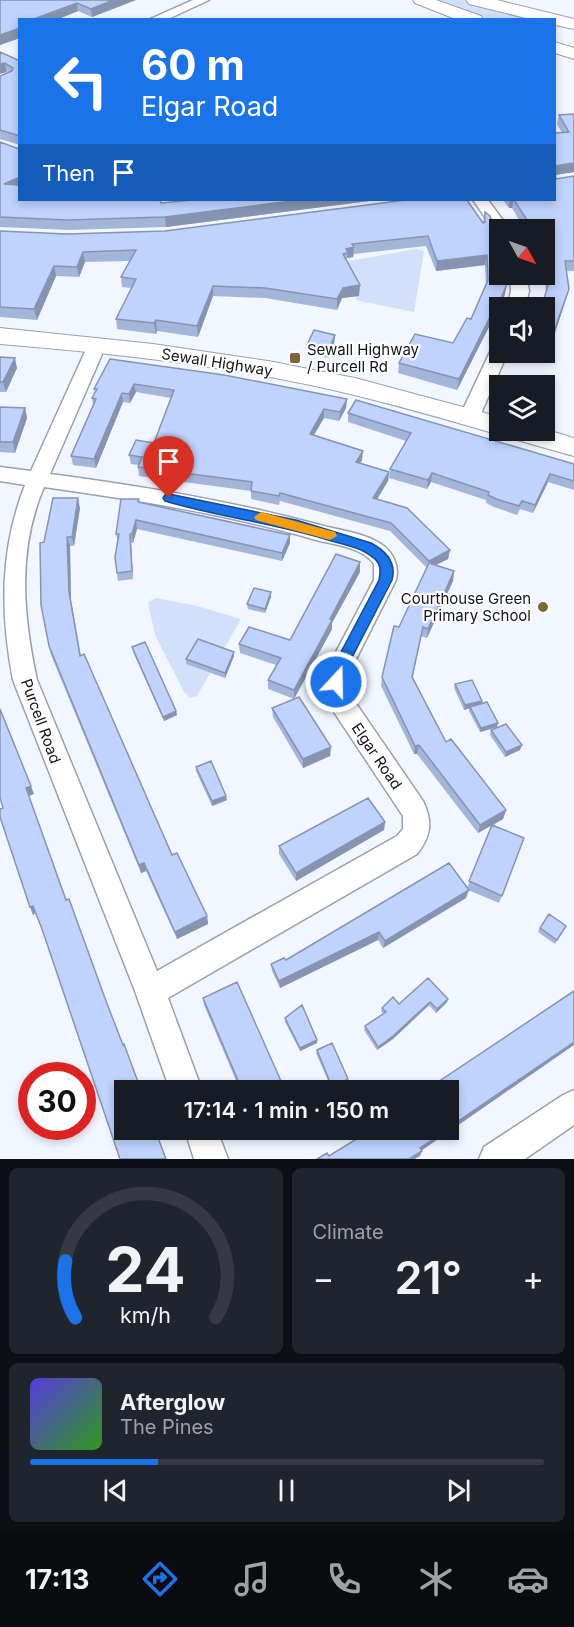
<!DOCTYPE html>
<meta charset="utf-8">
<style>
:root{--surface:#171b24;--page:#20242c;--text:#f1f3f6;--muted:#9ea1a6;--line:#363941;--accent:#1a73e8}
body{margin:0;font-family:Inter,sans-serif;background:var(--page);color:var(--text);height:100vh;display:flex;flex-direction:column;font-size:22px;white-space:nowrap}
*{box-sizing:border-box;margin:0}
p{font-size:20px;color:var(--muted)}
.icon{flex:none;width:33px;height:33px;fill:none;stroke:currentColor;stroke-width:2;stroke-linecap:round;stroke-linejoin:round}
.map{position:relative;height:1159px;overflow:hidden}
.details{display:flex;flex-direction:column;gap:9px;padding:9px;background:#0d0f14;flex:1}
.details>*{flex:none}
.top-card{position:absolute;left:18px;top:18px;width:538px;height:183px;border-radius:0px;box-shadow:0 3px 9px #0003;background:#1a73e8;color:#fff;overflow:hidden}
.needle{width:39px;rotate:130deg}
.buttons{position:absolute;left:489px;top:219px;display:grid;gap:12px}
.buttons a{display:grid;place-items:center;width:66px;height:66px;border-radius:0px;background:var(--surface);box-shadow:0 3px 9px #0003;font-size:30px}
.speed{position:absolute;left:18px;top:1062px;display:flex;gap:12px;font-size:30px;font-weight:700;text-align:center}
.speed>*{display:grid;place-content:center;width:78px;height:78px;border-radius:50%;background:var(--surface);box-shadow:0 3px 9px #0003;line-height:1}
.speed .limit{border:9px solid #d22;background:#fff;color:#111}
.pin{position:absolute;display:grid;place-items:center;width:51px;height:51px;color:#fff;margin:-62px -26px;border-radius:50% 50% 50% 0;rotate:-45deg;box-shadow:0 0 6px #0007}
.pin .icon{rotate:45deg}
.me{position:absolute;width:66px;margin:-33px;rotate:21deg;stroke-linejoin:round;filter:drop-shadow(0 0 4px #0008)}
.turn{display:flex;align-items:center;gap:21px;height:126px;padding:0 24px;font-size:27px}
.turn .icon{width:78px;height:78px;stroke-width:2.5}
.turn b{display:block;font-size:42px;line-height:51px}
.then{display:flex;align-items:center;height:57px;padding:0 24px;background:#0003;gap:12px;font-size:22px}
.big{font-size:45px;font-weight:600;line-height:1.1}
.details .tile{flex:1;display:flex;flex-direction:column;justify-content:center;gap:9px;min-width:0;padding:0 21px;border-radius:9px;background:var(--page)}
.details .dial{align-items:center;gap:0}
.dial svg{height:156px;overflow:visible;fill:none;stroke:var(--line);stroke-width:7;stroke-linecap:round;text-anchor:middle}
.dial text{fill:var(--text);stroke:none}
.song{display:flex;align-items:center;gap:18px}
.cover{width:72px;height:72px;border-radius:9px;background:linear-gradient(135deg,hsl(250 70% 55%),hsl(110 70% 35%))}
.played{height:6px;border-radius:3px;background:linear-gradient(90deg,var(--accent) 25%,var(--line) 25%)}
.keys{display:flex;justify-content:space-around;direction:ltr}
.heat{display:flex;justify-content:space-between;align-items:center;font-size:33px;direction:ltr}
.details .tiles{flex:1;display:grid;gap:9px;grid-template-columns:1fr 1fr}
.tile:last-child{grid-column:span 2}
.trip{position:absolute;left:114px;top:1080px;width:345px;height:60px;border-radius:0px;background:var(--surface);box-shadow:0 3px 9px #0003;font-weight:600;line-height:60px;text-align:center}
.tab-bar{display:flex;height:96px;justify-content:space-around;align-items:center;background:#090b0e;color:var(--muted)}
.tab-bar .icon{width:42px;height:42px}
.tab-bar .selected{color:var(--accent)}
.tab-bar b{font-size:27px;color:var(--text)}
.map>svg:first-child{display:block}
</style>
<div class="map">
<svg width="574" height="1159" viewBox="0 0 574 1159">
<rect width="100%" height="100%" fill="#f2f6ff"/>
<path fill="#d3e0fb" d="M432,0H464L544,19H487Z
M416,249L424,251L414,312L356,300L357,292L344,262Z
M157,598L197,606L241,619L197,696L190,698L184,692L155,635L148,602Z"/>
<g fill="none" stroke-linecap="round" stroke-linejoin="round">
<defs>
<path id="street" d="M193,0H209L166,20H148Z
M473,200H488L510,230H500V234L496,233Z
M510,274H526L529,291L525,308H507L511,291Z
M97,339L103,341L106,345L50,474C142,486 231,501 320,525C341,531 368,533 385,547C395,556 399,568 396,580L350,671L349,684L353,699L423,801C433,822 431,836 417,854L168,998L202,1090H170L135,991L13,680C0,612 0,549 25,485L0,481V467L31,471L88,345L91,341ZM44,487C136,500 227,514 316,540C335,545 362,547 374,564V580L326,671L325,688L334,712L403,816V829L397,836L157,971L37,680C23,615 17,550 44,487Z
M500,345V352H508L479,418L476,423L469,424L462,423L459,418L491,350L494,346Z
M574,1090V1125L525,1159H479L484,1147L563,1095Z
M185,1130H217L228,1159H194Z"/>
<path id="secondary" d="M413,0H436L481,16L483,20H458L415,3Z
M555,42L574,48V59L555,53Z
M0,328L153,344L268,361L355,378L500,417V430L544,429L574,438V456C493,434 413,408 329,389C221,365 110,353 0,344Z"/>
<path id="highway" d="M466,0H497L574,19V29L555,25V20H534L469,4Z"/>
</defs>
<use href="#street" stroke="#999fad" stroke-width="3"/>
<use href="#secondary" stroke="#999fad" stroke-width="2"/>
<use href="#highway" stroke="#999fad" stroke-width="2"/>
<use href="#street" fill="#fff" fill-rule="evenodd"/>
<use href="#secondary" fill="#fff" fill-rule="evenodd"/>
<use href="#highway" fill="#fff" fill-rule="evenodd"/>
</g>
<path fill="#a4b5da" d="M0,0H136L92,17L78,11L56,20H20V38L0,45Z
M0,52L20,61V145L0,139V76L8,73Z
M574,114V172L555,175L556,179L574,176V271H566L569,289L566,299L551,345L544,343V308L546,293L544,274V230H525L512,208H509L503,200H555V133H562L557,124L559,115Z
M0,142L20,200L161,203L192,200H377L166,227L69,230L0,227Z
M485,212L505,294L493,326L490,325L457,390L398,373L399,363L453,343L471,319L486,285L485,265L436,271L426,246L354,254L353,257L347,258V262L359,296L342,298L337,310L265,298L213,296L198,337L157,331L156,334L117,329L116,319L132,288L122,287L121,277L130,261L85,262L79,277L56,276L37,320L0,317V231L67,234L483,223Z
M335,335L334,344L329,358L307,354V345Z
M0,357L17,368L6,392H0Z
M110,359L347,399L346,408L339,421L324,418L314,435L362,460L360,464L389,472L388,481L377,500L450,550L448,559L435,565L454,571L453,581L427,638L421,636L413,677L446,742L506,810L503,819L493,825L524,838L499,903L468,890L466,898L383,948L378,940L280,988L272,971L271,964L286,960L467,888L492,825L478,833L417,754H414L381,686L382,677L399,627L427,568L390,531L280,501L279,505L251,499V491L139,476L138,467V465L131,464L129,455L154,443L171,398L136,392L130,403L123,402L96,468L73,465L71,456L93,405L92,398L95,393L94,389Z
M0,407L25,408L27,418L15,453L0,452Z
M348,413L574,464V490L548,482L533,513L520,509L517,515L494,507L486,503V500L431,482L427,489L389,478L390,469L406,441L348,422Z
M139,502L290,543L282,561L137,529L133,543H131L133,579L118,581L117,573L118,542L116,534Z
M80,508L74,546H70L71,601L81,656L172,855L207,916L208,924L177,939L146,871L141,873L51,655L49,646L44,542Z
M360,572L332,623V629L294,699L268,689V680L276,665L240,653L239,644L290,640Z
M271,597L265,613L248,609L247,604Z
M132,647L176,711L177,715L164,721L133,652Z
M234,652V656L225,678L186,664V659Z
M455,684L482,701V704L497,727L480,732L469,711V708L464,710L454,688Z
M272,708L331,747L330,756L303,768L273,717Z
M491,730L520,750L505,757L490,735Z
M196,767L227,800L212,806L196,771Z
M385,822L384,830L296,881L279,854V846Z
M540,928L564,930L555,944L538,932Z
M203,998L285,1090H240L204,1005Z
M448,999L447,1002L436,1013L429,1005L393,1039L377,1050L364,1030L365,1026L383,1014L381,1011L382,1008L399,1004Z
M285,1018L317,1043L300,1051L285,1022Z
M317,1050L348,1079V1082L332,1090L316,1053Z"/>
<path fill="#8694b2" d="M113,0H136L92,17L91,9Z
M77,3L78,11L56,20H31Z
M20,28V38L0,45V35Z
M5,63L7,72L0,74V64Z
M574,163V172L555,175V166Z
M20,177V187L4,184Z
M300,200H377L166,227L165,217Z
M510,200H513L512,208H509Z
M354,247L353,257L347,258L348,253L346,249Z
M83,252L85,262L79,277L77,267Z
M487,255L485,265L436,271L437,261Z
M54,266L56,276L37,320L34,309Z
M507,284L505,294L493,326L494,315Z
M360,285L359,296L342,298L337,310V299L343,288Z
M213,286V296L198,337L197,326Z
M569,289L566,299L551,345L553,334Z
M491,315L490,325L457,390L459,379Z
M156,320L157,331L156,334L154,323Z
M335,335L334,344L329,358V348Z
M15,358L17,368L6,392L3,382Z
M134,384L136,392L130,403L129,394Z
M122,393L123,402L96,468L94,459Z
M347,399L346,408L339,421L340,412Z
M25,408L27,418L15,453L13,442Z
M324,409V418L309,443L310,434Z
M363,451L362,460L355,471L356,462Z
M389,472L388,481L372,507L373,498Z
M432,473L431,482L427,489L428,480Z
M550,474L548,482L533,513L535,505Z
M78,498L80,508L74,546L72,537Z
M136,520L137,529L133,543L132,534Z
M130,534L131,543L133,579L132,571Z
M290,535V543L282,561V553Z
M67,537L70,546L71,601L83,665L69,592Z
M450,550L448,559L428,569L429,561Z
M360,562V572L332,623V629L294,699V690L330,619Z
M454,571L453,581L427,638L428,629Z
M271,592V597L265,613V609Z
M234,652V656L225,678V673Z
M482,701L481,705L464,710L465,705Z
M176,711L177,715L164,721L163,717Z
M498,723L497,727L480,732L481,728Z
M419,745L417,754H414L415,746Z
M522,745L520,750L505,757L506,752Z
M331,747L330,756L303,768V759Z
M31,786L34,794L29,796L26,788Z
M226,796L227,800L212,806V801Z
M506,810L503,819L478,833L480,825Z
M385,822L384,830L296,881V873Z
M144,863L146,871L141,873L139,865Z
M469,890L466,898L383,948L385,941Z
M33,906L36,913L33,915L30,907Z
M207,916L208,924L177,939L175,932Z
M379,932L378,940L280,988L279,981Z
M448,999L447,1002L436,1013L437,1009Z
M430,1002L429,1005L393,1039L377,1050L378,1047Z
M317,1040V1043L300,1051V1048Z
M574,1042V1045L418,1153L420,1148L447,1130H448V1128Z
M348,1079V1082L332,1090V1087Z
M422,1151L420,1156L415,1159H409Z"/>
<path fill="#bfd3fe" stroke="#8694b2" stroke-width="1.5" d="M0,0H113L91,9L77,3L31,20H20V28L0,35Z
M0,52L20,61V136L0,130V76L12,71L13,68L5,63L0,64Z
M574,114V163L555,166L556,179L574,176V261H565L569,289L553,334L544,332V308H541L548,286L544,246V230H538L535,222L529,223L514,200H555V133L569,132L559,115Z
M0,142L19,149L20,145V177L4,184L20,185V200H160L161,203L193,200H300L165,217L67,220L0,217Z
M406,200H467L483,223L485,222V212L490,216L500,242V274H507V284L494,315H491L459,379L399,363L415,334L453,343L467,318L471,319L488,280L487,255L437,261L428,236L352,244L354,247L346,249L348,253L343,254L360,285L343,288L337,299L265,288L213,286L197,326L156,320L154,323L116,319L136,279L121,277L136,250L83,252L77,267L54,266L34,309L0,307V231L67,234L165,231Z
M314,330L335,335L329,348L307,345Z
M0,357L15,358L3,382H0Z
M110,359L224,375L347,399L340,412L324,409L310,434L363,451L356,462L389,472L373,498L407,508L450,550L429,561L391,523L280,493L279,496L251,491L252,482L138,467L142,457L129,455L136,440L154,443L174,390L134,384L129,394L122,393L94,459L71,456L96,399L92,398L97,389H94Z
M356,400L574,464V481L550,474L535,505L522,501L519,506L496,499L488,495L489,492L432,473L428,480L390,469L411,433L348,413Z
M0,407L25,408L13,442H0Z
M53,498H78L72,537H67L69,592L80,656L84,654L172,855L177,853L207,916L175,932L144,863L139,865L49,646L41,605L40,543L44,542Z
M121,499H139L138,502L290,535L282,553L136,520L132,534H130L132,571L117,573L115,557L119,534H116Z
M336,554L360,562L330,619L332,620L294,690L268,680L281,658L239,644L249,627L290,640Z
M429,563L454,571L428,629L423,627L412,677L446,742L451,739L506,810L480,825L419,745L415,746L382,677L394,626L399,627Z
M254,588L271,592L265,609L247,604Z
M198,639L234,652L225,673L186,659Z
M145,642L176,711L163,717L132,647Z
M472,680L482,701L465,705L455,684Z
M299,697L331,747L303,759L272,708Z
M487,702L498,723L481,728L470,707Z
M0,709L31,786L26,788L66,900L69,899L106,1001L123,1045L124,1044L141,1090H124V1130H155L166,1159H120L42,929L33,906L30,907L0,817V809L3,808L0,798Z
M506,724L522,745L506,752L491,730Z
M211,761L226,796L212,801L196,767Z
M368,798L385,822L296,873L279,846Z
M492,825L524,838L502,896L469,881Z
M449,863L469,890L385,941L379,932L279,981L271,964L284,958L286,960Z
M549,914L566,926L557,940L540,928Z
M428,978L448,999L437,1009L430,1002L393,1036L378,1047L365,1026L386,1012L382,1008L393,997L399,1004Z
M237,982L285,1090H242L203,998Z
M574,991V1042L448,1128V1090H426Z
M302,1005L317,1040L300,1048L285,1018Z
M332,1043L348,1079L332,1087L317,1050Z
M371,1130H447L420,1148L422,1151L409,1159H317L327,1153L329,1156Z"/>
<path fill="#1a73e8" stroke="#114b97" stroke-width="1.5" d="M169,494L296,520L371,543C386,551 397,562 392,580L345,671L341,686H331L328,682L331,671L379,580C381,570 381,562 371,556C360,547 342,544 328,540C274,523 218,517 165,501L163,498L165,495Z"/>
<path fill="#f59e0b" d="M261,512L335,532L337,536L330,540L256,520L254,517Z"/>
<g fill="#7c6635" stroke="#fff" stroke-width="2">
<rect x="289" y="352" width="12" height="12" rx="3"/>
<circle cx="543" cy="607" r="6"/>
</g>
<g text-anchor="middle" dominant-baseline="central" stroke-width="4.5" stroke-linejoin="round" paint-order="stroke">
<g font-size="15" fill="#121419" stroke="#fff" text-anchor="start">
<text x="307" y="349">Sewall Highway<tspan x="307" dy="17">/ Purcell Rd</tspan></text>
<text x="531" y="598" text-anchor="end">Courthouse Green<tspan x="531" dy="17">Primary School</tspan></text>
</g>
<g font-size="15" fill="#121419" stroke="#fff">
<text transform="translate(217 362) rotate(9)">Sewall Highway</text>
<text transform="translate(41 721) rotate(70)">Purcell Road</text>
<text transform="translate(377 756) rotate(56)">Elgar Road</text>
</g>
</g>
</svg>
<div class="buttons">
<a><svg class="needle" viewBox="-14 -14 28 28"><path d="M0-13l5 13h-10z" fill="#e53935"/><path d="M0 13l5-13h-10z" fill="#9ea1a6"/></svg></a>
<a><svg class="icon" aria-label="sound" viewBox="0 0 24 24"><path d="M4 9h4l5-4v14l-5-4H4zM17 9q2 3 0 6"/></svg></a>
<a><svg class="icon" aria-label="layers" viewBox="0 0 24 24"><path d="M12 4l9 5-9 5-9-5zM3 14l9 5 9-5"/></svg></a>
</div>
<div class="speed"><div class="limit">30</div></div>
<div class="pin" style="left:169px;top:498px;background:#d93025"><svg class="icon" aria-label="arrive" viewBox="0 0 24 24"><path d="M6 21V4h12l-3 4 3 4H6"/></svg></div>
<svg class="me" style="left:336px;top:682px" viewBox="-20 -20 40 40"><circle r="17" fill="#1a73e8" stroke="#fff" stroke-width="3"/><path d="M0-11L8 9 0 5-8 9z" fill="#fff"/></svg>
<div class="trip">17:14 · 1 min · 150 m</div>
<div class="top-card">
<div class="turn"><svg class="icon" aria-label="left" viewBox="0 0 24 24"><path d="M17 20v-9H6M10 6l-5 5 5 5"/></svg><div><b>60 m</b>Elgar Road</div></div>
<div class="then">Then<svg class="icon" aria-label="arrive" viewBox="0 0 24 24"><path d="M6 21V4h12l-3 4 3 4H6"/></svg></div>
</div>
</div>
<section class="details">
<div class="tiles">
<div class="tile dial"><svg viewBox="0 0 100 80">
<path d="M14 69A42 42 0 1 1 86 69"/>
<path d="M14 69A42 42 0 0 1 9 40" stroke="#1a73e8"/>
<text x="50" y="56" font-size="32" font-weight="700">24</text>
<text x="50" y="72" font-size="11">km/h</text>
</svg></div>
<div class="tile"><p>Climate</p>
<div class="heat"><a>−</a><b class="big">21°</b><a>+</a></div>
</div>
<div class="tile">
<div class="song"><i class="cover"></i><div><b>Afterglow</b><p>The Pines</p></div></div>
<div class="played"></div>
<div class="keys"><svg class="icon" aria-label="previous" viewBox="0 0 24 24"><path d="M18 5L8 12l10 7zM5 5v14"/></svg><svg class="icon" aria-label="pause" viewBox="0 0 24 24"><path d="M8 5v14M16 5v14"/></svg><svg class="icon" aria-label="next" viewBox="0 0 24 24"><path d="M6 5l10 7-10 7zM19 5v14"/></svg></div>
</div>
</div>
</section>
<nav class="tab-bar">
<b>17:13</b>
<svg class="icon selected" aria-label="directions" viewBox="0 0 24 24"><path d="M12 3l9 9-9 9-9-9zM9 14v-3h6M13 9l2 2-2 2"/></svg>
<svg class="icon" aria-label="music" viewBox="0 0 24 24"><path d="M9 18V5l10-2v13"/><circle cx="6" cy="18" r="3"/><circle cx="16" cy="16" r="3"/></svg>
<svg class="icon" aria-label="phone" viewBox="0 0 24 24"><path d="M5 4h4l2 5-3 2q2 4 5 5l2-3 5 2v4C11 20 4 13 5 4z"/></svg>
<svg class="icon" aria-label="climate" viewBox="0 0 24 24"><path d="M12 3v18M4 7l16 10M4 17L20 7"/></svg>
<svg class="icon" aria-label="car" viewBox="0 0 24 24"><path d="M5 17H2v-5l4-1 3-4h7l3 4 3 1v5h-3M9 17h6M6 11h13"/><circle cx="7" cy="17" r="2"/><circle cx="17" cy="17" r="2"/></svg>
</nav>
